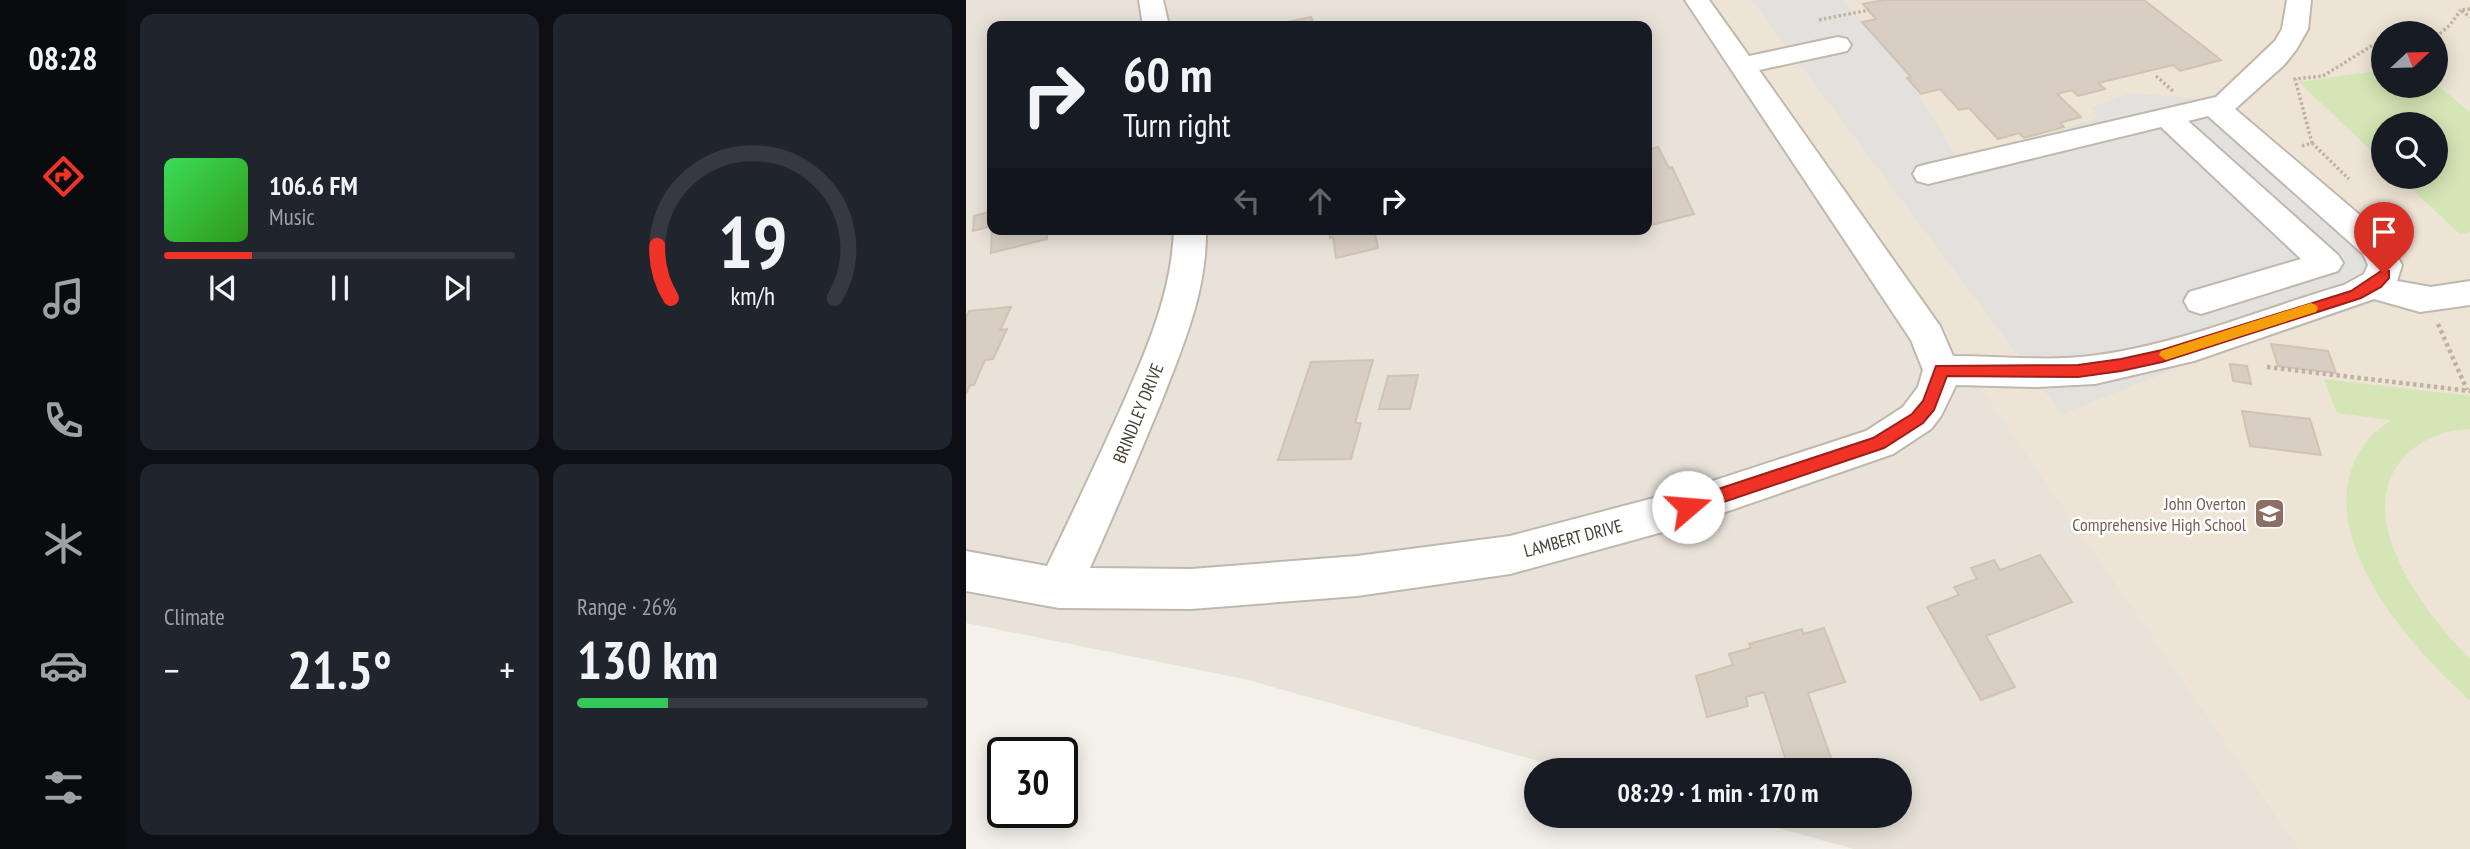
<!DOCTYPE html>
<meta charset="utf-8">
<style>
:root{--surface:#171b24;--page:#20242c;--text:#f1f3f6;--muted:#9ea1a6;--line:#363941;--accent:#f03326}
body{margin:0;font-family:"PT Sans Narrow",sans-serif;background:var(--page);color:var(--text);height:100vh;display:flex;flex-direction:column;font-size:26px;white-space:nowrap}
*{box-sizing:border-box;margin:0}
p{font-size:23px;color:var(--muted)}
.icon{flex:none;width:38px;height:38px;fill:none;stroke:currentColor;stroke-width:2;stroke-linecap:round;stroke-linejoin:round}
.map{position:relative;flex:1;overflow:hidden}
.sheet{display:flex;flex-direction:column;gap:14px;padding:14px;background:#0d0f14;width:840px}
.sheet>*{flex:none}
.banner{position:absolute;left:21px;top:21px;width:665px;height:214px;border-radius:14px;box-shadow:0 4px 18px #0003;background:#171b24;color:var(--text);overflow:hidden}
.needle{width:46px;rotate:68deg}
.tools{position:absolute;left:1405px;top:21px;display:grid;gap:14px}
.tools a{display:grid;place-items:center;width:77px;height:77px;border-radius:50%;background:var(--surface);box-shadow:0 4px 18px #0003;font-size:35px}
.speed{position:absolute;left:21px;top:737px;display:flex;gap:14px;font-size:35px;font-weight:700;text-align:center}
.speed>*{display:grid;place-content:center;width:91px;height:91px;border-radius:50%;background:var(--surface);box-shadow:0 4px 18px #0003;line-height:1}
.speed .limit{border:4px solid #111;border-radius:10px;background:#fff;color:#111}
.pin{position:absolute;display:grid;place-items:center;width:60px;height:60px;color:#fff;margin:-72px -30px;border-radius:50% 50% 50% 0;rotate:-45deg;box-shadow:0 0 7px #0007}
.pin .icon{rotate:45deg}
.me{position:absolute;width:77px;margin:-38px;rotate:72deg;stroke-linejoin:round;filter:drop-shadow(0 0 5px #0008)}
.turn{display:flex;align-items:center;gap:24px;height:147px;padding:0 21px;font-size:32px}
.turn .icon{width:91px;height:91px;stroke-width:2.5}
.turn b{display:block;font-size:49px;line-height:60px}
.lanes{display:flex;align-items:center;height:66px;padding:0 21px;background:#0003;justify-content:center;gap:35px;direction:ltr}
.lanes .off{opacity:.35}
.big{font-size:52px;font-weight:800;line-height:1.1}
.sheet .widget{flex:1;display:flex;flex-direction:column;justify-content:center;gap:10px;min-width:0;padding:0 24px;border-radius:14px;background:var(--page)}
.sheet .dial{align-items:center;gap:0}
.dial svg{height:182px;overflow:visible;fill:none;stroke:var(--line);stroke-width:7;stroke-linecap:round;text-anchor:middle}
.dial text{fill:var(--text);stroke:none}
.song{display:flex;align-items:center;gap:21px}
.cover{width:84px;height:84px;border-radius:10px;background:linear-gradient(135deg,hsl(130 70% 55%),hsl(110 70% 35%))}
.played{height:7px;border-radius:4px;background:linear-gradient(90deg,var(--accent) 25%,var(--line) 25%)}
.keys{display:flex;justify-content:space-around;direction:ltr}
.heat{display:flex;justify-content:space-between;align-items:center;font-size:38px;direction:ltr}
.charge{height:10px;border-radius:5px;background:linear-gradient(90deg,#34c759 26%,var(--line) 0)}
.sheet .tiles{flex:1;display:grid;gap:14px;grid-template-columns:repeat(2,1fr)}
.trip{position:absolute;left:558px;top:758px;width:388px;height:70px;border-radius:35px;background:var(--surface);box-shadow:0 4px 18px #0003;font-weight:800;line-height:70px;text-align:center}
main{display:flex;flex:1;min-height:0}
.tabs{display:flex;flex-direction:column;width:126px;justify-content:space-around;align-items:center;background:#090b0e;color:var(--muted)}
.tabs .icon{width:49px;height:49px}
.tabs .current{color:var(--accent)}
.tabs b{font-size:32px;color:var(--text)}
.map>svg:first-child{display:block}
</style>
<main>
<nav class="tabs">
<b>08:28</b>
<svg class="icon current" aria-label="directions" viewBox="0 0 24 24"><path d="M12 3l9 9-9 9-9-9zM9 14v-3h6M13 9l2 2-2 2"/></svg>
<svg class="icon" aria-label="music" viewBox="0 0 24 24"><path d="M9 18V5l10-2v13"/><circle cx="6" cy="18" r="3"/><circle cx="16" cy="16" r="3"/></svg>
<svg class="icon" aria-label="phone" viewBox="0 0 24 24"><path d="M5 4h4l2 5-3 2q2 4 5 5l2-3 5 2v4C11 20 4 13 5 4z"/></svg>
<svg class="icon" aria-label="climate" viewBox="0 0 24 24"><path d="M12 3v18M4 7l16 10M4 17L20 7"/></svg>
<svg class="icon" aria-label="car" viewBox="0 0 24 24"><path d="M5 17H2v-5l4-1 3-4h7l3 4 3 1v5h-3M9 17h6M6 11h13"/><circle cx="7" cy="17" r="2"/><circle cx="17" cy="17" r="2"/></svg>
<svg class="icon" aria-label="filters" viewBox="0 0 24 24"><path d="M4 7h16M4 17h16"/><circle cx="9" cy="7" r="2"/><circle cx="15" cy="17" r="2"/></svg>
</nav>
<section class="sheet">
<div class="tiles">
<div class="widget">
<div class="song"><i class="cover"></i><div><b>106.6 FM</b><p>Music</p></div></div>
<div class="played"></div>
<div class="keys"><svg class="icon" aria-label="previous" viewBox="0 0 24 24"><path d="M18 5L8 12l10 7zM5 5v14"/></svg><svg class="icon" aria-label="pause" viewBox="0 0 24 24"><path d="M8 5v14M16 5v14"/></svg><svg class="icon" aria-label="next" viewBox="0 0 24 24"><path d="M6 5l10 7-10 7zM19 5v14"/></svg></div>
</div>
<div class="widget dial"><svg viewBox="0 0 100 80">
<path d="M14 69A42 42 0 1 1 86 69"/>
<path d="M14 69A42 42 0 0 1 8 46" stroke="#f03326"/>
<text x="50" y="56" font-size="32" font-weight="700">19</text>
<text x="50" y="72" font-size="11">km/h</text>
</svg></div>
<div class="widget"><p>Climate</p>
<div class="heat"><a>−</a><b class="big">21.5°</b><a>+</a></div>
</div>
<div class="widget"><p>Range · 26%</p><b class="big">130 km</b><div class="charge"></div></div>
</div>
</section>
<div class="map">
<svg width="1504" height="849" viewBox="0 0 1504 849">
<rect width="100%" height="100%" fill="#f4f0ea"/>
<path fill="#e8e2d9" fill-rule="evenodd" d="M0,0H748L1334,849H888L768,816H934V770H605L278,679L0,623ZM26,26H681V229H26Z"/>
<path fill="#ede4d5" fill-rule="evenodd" d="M748,0H1504V849H1334ZM1418,33H1470V86H1418ZM1418,124H1470V177H1418Z"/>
<path fill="#d4e6b5" d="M1417,70L1418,86L1470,84L1504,112V232L1494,234L1433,177H1470V124H1418L1417,162L1333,82Z
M1358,379L1504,396V429C1481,429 1458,438 1441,454C1380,514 1461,615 1504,659V700C1444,647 1339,530 1398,445C1405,434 1415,428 1425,420L1371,413Z"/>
<path fill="#e3e1de" d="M786,0H876L940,72L992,160L1132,118L1125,107L1165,93L1236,99L1438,275L1434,295L1234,359L1096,414Z"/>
<path fill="#d9cec3" stroke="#d0c3b4" stroke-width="2" d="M918,0H1178L1255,60L1214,71L1207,65L1132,83L1139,89L1112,96L1106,90L1091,94L1115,117L1094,123L1098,127L1058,138L1053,133L1032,139L1003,108L993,110L974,89L955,94L941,78L945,77L896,22L910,19L897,4Z
M345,17L349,26L312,24Z
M692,147L703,168L706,167L728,214L685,225L681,216V150Z
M26,211V226L7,231L8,216Z
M26,227L81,229V239L25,253Z
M363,229H408L412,248L370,258L367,237L364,238Z
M45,307L34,330L41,329L27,359L19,360L8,385H4L0,394V317L3,311Z
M1305,344L1362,351L1370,373L1312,366Z
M407,360L389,423H395L385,459L312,460L345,362Z
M1264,364L1281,366L1285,384L1267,381Z
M452,375L444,409H413L422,376Z
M1276,411L1344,419L1355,455L1284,446Z
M1074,555L1106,602L1020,636L1049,687L1015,700L961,607L993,595L988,587L1011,579L1005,568L1028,560L1034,570Z
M858,628L879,682L842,693L866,761L836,770H823L798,692L780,697L782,706L741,717L730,676L767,665L763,654L785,648L783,644L836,629L837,634Z"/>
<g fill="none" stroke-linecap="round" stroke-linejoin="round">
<defs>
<path id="minor" d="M173,0H197L203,26H177Z
M719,0H743L783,56L872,37L881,39L885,45L881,51L793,70L974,326L987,356C1035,356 1084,362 1132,355C1217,343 1296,309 1378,285L1398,274L1402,265L1397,254L1242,116L1222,121L1372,255L1377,263L1372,271L1235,314L1223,310L1218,301L1223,292L1335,259L1195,127L962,184L951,181L947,174L951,167L962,164L1250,97L1309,41L1316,29L1321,0H1345L1342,29L1330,50L1318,65L1269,109L1422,239L1436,265L1431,281L1465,287L1504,281V305L1454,312L1408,299L1228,361L1129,384L1071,387L990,385L975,416L965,429L927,454L722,525L544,574L391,596L225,609L93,608L0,591V551L81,566C108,510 134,455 159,399C183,344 206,290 208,229H240C241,290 218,344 196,400C173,456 149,512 124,568L225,569L391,556L544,536L722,489L900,431L937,407L952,387L957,370L945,340Z"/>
</defs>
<use href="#minor" stroke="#c0b7ad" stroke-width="4"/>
<path stroke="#c1b29f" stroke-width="3.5" stroke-dasharray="2.5 2.5" stroke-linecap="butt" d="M1504,9L1495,10L1504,17
M853,20L903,10
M1470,37L1484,25L1495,10
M1190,76L1207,91
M1346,143L1383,179
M1336,146L1346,143L1329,79L1357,76L1407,45L1418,42"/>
<path stroke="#c1b29f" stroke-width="4.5" stroke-dasharray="3.5 3.5" stroke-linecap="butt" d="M1472,324L1501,390
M1301,367L1504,391"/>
<use href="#minor" fill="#fff" fill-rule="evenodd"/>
</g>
<path fill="#f03326" stroke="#9c2119" stroke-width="2" d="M1418,269L1423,271V278L1415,287L1395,298L1196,362L1155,371L1112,377L981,376L968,410L957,423L918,448L722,514L716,512L714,507L716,501L722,499L907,438L946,414L957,401L970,366L1112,365L1155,359L1196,350L1385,291Z"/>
<path fill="#f59e0b" d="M1345,303L1350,305L1352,308L1350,312L1200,360L1193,355L1195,351Z"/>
<defs>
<symbol id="school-square" viewBox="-11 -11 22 22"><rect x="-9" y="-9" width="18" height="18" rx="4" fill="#8d6e63" stroke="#fff"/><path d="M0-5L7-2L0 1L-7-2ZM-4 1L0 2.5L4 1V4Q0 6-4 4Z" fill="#fff"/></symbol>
</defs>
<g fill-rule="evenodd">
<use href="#school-square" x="1286" y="496" width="35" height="35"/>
</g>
<g text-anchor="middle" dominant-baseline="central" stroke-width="5" stroke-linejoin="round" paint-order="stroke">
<g font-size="18" fill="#484138" stroke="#fff">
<text transform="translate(172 413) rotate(-68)">BRINDLEY DRIVE</text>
<text transform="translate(607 538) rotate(-15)">LAMBERT DRIVE</text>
</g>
<g font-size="18" fill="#785e54" stroke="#fff" text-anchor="end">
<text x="1280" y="503">John Overton<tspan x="1280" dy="21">Comprehensive High School</tspan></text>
</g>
</g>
</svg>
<div class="tools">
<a><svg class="needle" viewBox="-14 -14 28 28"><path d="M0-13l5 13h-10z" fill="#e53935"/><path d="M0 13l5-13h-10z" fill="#9ea1a6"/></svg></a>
<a><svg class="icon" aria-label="search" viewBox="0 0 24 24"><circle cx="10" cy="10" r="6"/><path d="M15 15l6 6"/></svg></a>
</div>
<div class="speed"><div class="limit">30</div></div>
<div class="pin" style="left:1418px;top:274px;background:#d93025"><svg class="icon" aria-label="arrive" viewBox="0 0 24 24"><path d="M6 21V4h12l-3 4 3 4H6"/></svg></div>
<svg class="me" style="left:722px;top:507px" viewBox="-20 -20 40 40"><circle r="19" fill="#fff"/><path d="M0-13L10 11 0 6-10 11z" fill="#f03326"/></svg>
<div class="trip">08:29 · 1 min · 170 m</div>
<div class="banner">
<div class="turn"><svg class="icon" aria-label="right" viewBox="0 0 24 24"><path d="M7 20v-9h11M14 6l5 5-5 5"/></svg><div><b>60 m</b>Turn right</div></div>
<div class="lanes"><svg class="icon off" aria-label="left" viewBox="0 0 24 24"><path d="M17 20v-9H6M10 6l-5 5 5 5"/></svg><svg class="icon off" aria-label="ahead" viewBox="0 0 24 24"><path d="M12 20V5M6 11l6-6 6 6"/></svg><svg class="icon" aria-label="right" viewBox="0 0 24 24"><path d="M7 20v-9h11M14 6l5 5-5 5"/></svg></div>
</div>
</div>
</main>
